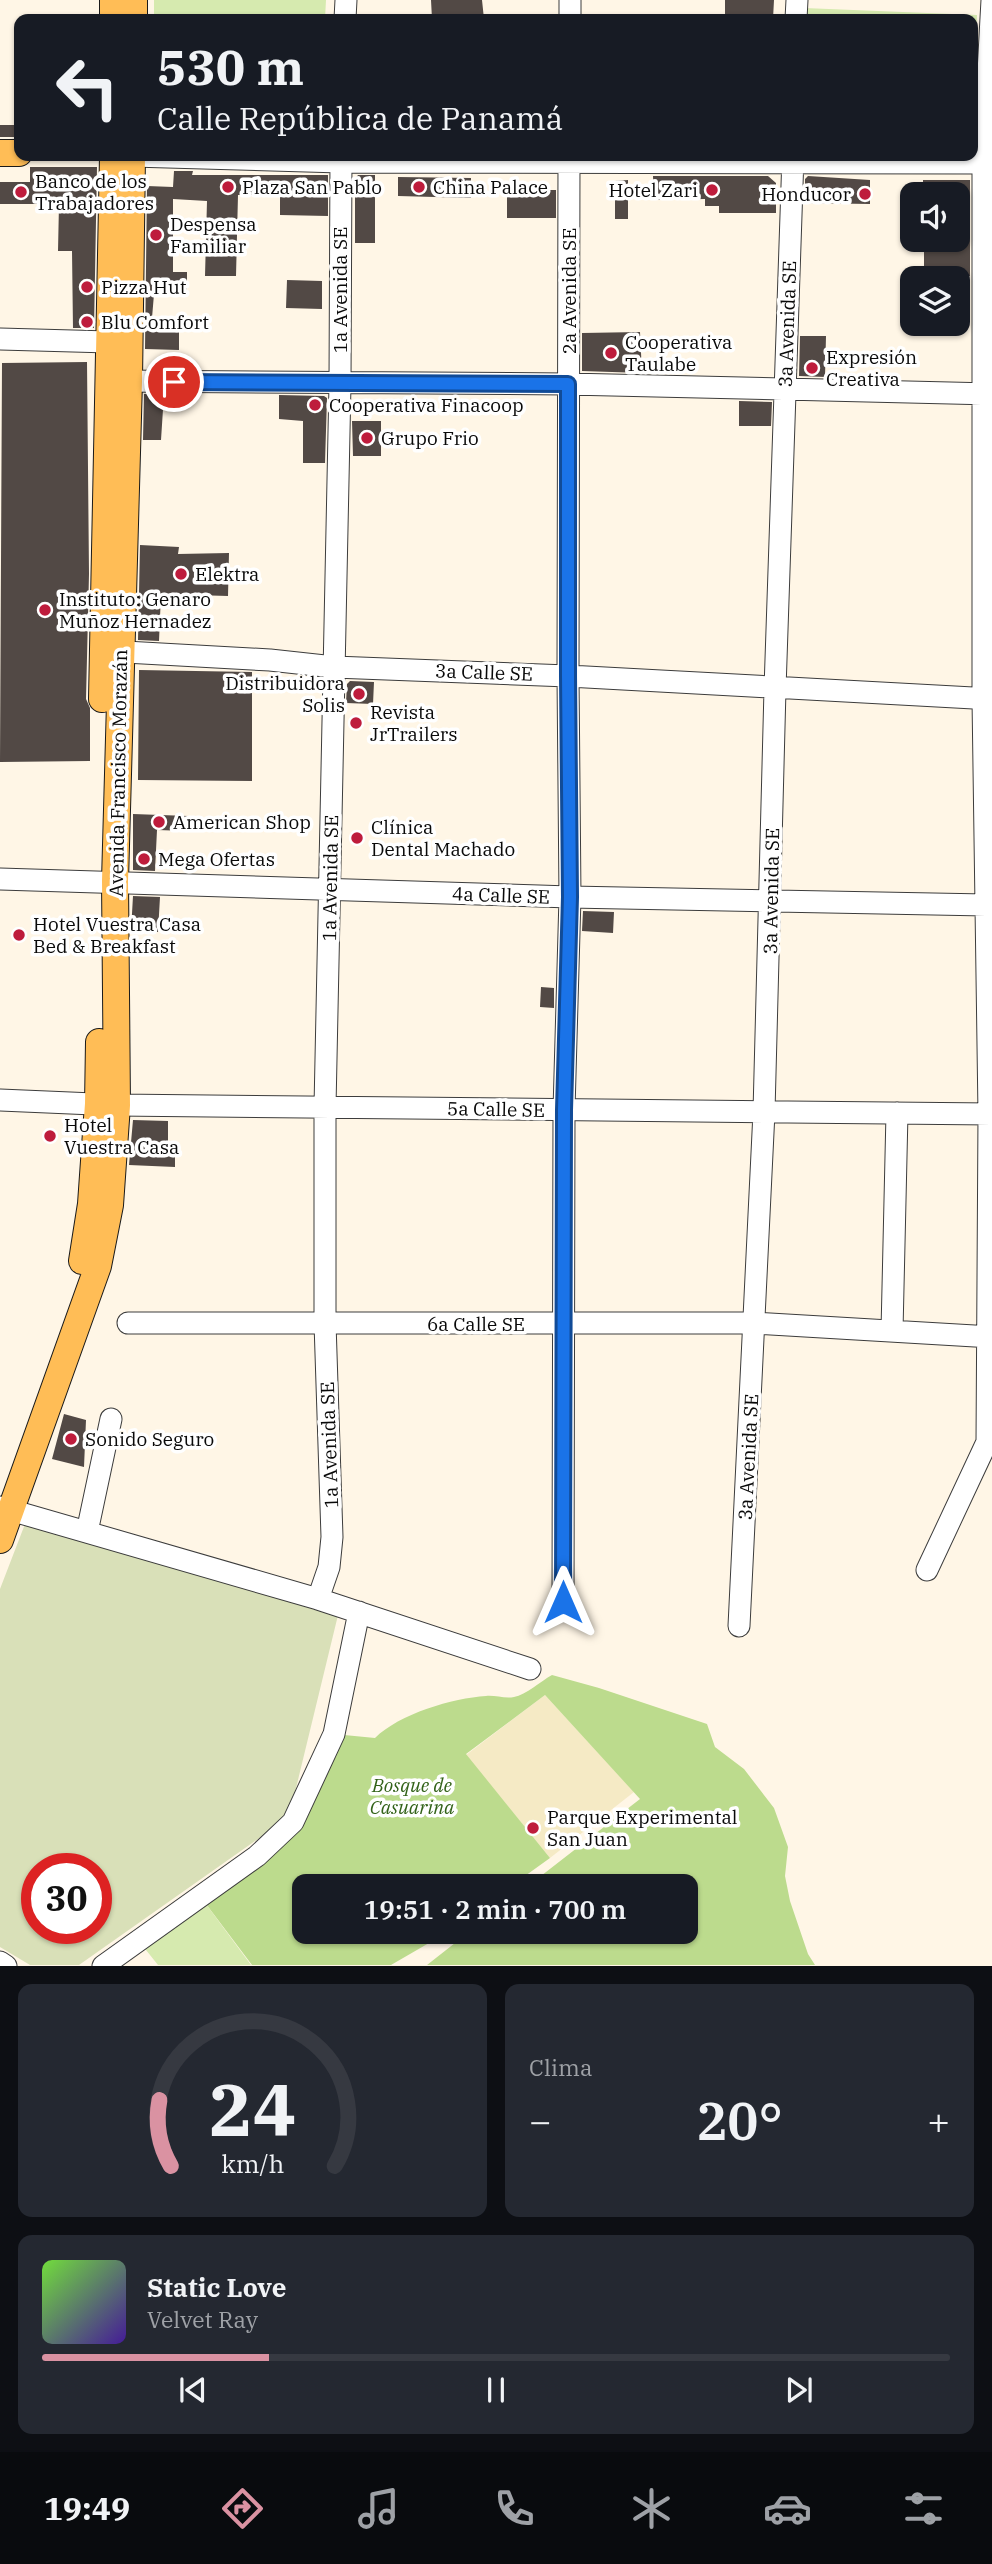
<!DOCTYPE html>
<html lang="es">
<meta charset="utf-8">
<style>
:root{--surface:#171b24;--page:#242831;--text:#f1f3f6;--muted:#9ea1a6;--line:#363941;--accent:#da92a2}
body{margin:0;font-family:"IBM Plex Serif",serif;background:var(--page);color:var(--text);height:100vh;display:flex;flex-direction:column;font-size:26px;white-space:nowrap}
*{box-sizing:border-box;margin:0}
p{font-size:23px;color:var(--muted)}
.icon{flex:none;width:38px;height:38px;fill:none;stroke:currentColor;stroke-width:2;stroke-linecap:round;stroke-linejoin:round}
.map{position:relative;height:1966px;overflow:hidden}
.side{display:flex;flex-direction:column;gap:18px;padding:18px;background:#0d0f14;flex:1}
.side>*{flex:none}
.banner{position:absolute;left:14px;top:14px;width:964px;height:147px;border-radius:14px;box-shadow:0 2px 5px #0004;background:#171b24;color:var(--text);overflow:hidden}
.fabs{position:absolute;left:900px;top:182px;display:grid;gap:14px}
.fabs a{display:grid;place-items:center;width:70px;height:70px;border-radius:14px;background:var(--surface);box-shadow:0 2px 5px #0004;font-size:35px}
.speed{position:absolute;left:21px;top:1853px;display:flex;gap:14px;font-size:35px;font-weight:700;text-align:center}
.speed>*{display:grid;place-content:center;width:91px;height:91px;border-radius:50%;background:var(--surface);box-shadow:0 2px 5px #0004;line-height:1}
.speed .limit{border:10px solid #d22;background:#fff;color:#111}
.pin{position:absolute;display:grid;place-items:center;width:60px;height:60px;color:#fff;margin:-30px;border:4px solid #fff;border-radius:50%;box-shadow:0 2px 7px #0007}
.me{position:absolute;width:77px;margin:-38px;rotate:0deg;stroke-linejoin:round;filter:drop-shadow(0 0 5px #0008)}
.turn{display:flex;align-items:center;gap:24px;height:147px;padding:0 28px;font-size:32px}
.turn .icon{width:91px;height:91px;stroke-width:2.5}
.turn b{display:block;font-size:49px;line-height:60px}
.big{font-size:52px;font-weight:600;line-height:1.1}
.side .widget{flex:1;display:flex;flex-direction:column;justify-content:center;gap:10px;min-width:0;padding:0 24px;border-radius:14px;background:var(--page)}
.side .dial{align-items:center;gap:0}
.dial svg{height:182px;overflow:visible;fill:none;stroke:var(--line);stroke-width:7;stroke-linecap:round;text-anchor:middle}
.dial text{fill:var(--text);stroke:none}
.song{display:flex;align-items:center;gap:21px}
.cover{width:84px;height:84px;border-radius:10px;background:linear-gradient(135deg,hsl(100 70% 55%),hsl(260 70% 35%))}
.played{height:7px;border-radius:4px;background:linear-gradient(90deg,var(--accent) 25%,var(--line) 25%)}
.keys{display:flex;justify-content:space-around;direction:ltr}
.heat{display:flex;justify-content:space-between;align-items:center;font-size:38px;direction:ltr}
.side .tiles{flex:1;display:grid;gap:18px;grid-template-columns:1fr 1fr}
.widget:last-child{grid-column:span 2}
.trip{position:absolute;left:292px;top:1874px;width:406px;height:70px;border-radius:14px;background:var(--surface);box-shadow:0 2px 5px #0004;font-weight:600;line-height:70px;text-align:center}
.menu{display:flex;height:112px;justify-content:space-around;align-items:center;background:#090b0e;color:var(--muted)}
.menu .icon{width:49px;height:49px}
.menu .selected{color:var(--accent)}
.menu b{font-size:32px;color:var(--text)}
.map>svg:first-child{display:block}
</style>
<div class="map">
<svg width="992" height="1966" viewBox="0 0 992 1966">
<rect width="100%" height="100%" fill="#fff6e6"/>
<path fill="#f5eac5" d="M545,1695L634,1792L550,1858L466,1755Z"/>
<path fill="#d6eaaf" d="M154,0H326L325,19H154Z
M804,8L977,15L973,118V19H804Z
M200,1896L251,1965H158L138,1940Z"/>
<path fill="#bcdb8d" d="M552,1675L599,1688L707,1724L715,1747L744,1769L774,1808L788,1847L785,1876L790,1901L808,1954L815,1965H427L469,1932H686V1886H528L640,1799L545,1695L466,1754L550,1858L511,1886H304V1932H448L391,1965H252L200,1896L257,1856L334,1734L375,1738C399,1714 453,1698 486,1696C495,1695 505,1699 514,1697C526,1695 541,1681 552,1675Z"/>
<path fill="#d9e0b8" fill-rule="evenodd" d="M25,1524L339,1611L289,1817L79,1965H30L0,1947V1589ZM37,1869H96V1928H37Z"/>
<path fill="#524945" d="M431,0H482L484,19H432Z
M725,0H774L773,19H725Z
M0,125H15V137H0Z
M30,167H97L94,328H73L72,251H58L59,204H0V182H30Z
M174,171H193L192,175H328V216L280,215V195H238L236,276H205L207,201L173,199V272H187V295L154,294L151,330H179V350L145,349L147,186L173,187Z
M358,175H375V243H355V179Z
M653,176H768L776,183V213H719V206H705V199L654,200Z
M808,176L870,180V204L805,203V179Z
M398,177L471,178V198L398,196Z
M628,180V219H615V181Z
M923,180H970V276H924V240H957V194H923Z
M507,190H556V218H507Z
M287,280L322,281V309L286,308Z
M640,332L642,373L582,371V333Z
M800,336H826L825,377L799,376Z
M87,362L89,574L86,699L90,708V761L0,762L2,363Z
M144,394H164L161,440H143Z
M279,395L324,396L327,398L325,463H303V421L279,419Z
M739,401L772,402L771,426H739Z
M352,421H381V456H353Z
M140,545L179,547L178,554L229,553L228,596L161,594L159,641L138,640Z
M139,670L252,672V781L138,780Z
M350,681L374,682L373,704L346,703L347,684Z
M133,814L188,816L187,831L157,830L155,871L133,870Z
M133,896L160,897L158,932L131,931Z
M583,911L614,912L613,933L582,931Z
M541,987L554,988V1008L540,1007Z
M133,1120L168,1121V1143H175V1167L129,1165Z
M64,1414L86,1420L84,1467L52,1459Z"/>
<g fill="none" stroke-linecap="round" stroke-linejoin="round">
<defs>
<path id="minor" d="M345,19L346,0
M570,19V0
M796,19L797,0
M132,156L341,162L992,163
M0,339L109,342L124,344
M116,381L568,384L992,394
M107,651L270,660L334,667L568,676L992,699
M0,879L570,897L986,905
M0,1100L117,1105L992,1114
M128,1323H754L992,1337
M892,1331L897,1113
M0,1507L318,1599L530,1669
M87,1532L111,1419
M927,1570L987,1442L989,1114L983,699V163L992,0
M318,1599L329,1567L332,1537L325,1323V1107L340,384L341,156
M563,1602L564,1110L570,897L568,676L569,156
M739,1626L764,1112L775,689L793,156
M0,1962L6,1966
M103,1966L257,1856L293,1822L334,1734L359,1612"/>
<path id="major" d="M113,19V0
M134,19V0
M0,153H19
M102,699L113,156
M82,1261L91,1204L98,1104L99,1042
M0,1540L98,1266L110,1205L117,1105L115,881L129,381L132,156"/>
</defs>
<use href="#minor" stroke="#3c3c3c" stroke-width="23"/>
<use href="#major" stroke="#1a1a1a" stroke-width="28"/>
<use href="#minor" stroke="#fff" stroke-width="21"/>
<use href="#major" stroke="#ffbd56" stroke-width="26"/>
</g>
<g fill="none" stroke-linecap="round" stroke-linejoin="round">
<defs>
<path id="route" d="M174,382L568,384V676L570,897L564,1110L563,1602"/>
</defs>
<use href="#route" stroke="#114b97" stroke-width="18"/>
<use href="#route" stroke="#1a73e8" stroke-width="12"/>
</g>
<g fill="#be1c3c" stroke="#fff" stroke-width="2.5">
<circle cx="228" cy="187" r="7"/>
<circle cx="419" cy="187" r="7"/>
<circle cx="712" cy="190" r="7"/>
<circle cx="21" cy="192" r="7"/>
<circle cx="865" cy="194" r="7"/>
<circle cx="156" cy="235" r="7"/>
<circle cx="87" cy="287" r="7"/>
<circle cx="87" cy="322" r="7"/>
<circle cx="611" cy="353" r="7"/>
<circle cx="812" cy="368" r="7"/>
<circle cx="315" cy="405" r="7"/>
<circle cx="367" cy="438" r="7"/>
<circle cx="181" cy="574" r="7"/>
<circle cx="45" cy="610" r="7"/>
<circle cx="359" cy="694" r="7"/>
<circle cx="356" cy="723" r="7"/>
<circle cx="159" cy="822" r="7"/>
<circle cx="357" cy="838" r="7"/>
<circle cx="144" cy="859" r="7"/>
<circle cx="19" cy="935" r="7"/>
<circle cx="50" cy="1136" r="7"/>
<circle cx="71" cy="1439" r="7"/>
<circle cx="533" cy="1828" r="7"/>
</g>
<g text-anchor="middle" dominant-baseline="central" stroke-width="7" stroke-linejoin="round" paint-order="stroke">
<g font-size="19" fill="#090909" stroke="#fff" text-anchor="start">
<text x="35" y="181">Banco de los<tspan x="35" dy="22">Trabajadores</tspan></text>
<text x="242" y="187">Plaza San Pablo</text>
<text x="433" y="187">China Palace</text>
<text x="698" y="190" text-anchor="end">Hotel Zari</text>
<text x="851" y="194" text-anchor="end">Honducor</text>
<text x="170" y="224">Despensa<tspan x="170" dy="22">Familiar</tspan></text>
<text x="101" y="287">Pizza Hut</text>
<text x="101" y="322">Blu Comfort</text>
<text x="625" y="342">Cooperativa<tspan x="625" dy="22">Taulabe</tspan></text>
<text x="826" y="357">Expresión<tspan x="826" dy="22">Creativa</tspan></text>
<text x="329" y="405">Cooperativa Finacoop</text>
<text x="381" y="438">Grupo Frio</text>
<text x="195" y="574">Elektra</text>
<text x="59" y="599">Instituto: Genaro<tspan x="59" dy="22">Muñoz Hernadez</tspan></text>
<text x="345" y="683" text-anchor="end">Distribuidora<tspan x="345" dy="22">Solis</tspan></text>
<text x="370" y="712">Revista<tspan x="370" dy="22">JrTrailers</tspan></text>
<text x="173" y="822">American Shop</text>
<text x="371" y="827">Clínica<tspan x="371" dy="22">Dental Machado</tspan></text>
<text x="158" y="859">Mega Ofertas</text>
<text x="33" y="924">Hotel Vuestra Casa<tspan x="33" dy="22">Bed &amp; Breakfast</tspan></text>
<text x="64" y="1125">Hotel<tspan x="64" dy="22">Vuestra Casa</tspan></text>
<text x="85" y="1439">Sonido Seguro</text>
<text x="547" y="1817">Parque Experimental<tspan x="547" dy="22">San Juan</tspan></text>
</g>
<g font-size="19" fill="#090909" stroke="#fff">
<text transform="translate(340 290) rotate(-90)">1a Avenida SE</text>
<text transform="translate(569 291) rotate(-90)">2a Avenida SE</text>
<text transform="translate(787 324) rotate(-88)">3a Avenida SE</text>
<text transform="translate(484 672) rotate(2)">3a Calle SE</text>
<text transform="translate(118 773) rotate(-89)">Avenida Francisco Morazán</text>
<text transform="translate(330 878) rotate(-89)">1a Avenida SE</text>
<text transform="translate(771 891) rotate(-89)">3a Avenida SE</text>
<text transform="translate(501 895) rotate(2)">4a Calle SE</text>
<text transform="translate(496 1109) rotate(1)">5a Calle SE</text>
<text x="476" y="1324">6a Calle SE</text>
<text transform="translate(329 1445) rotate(-92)">1a Avenida SE</text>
<text transform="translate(748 1457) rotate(-87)">3a Avenida SE</text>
</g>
<g font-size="19" font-style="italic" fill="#326218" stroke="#fff">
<text x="412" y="1785">Bosque de<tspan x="412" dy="22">Casuarina</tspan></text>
</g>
</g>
</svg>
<div class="fabs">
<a><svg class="icon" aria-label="sound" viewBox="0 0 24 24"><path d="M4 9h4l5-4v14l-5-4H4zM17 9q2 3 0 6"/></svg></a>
<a><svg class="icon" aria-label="layers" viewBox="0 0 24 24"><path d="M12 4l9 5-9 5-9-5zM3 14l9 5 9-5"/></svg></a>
</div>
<div class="speed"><div class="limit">30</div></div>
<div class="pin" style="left:174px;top:382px;background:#d93025"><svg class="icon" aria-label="arrive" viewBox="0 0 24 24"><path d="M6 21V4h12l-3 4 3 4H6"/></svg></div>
<svg class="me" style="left:563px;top:1602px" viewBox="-20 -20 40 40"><path d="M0-17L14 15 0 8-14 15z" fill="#1a73e8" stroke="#fff" stroke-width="4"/></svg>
<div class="trip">19:51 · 2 min · 700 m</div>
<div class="banner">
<div class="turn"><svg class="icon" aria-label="left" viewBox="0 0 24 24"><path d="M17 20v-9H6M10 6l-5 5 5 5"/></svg><div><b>530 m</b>Calle República de Panamá</div></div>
</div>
</div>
<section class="side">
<div class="tiles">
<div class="widget dial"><svg viewBox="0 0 100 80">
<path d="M14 69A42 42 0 1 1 86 69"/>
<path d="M14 69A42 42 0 0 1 9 40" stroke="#da92a2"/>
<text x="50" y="56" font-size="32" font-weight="700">24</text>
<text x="50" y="72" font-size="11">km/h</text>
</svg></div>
<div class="widget"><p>Clima</p>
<div class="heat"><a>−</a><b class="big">20°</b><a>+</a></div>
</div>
<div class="widget">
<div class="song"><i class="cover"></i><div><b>Static Love</b><p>Velvet Ray</p></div></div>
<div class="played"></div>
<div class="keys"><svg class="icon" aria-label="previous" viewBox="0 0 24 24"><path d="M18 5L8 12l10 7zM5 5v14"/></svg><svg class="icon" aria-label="pause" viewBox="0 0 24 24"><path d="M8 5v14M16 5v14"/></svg><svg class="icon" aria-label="next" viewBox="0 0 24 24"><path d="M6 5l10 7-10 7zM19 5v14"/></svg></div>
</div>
</div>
</section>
<nav class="menu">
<b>19:49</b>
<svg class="icon selected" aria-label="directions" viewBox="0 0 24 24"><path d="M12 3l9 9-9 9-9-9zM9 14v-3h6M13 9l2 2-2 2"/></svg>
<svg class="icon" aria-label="music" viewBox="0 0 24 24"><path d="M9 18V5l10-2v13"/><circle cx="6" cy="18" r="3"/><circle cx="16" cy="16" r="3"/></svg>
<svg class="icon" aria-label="phone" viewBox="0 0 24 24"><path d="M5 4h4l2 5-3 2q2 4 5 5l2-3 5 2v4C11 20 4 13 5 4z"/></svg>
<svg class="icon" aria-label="climate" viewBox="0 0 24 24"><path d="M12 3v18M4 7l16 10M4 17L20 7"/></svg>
<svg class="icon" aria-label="car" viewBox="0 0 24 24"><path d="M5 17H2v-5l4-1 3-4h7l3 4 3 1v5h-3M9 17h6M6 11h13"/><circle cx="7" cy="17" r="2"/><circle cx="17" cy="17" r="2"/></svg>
<svg class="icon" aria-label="filters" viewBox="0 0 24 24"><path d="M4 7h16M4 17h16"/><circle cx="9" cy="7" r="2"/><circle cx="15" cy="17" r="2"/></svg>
</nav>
